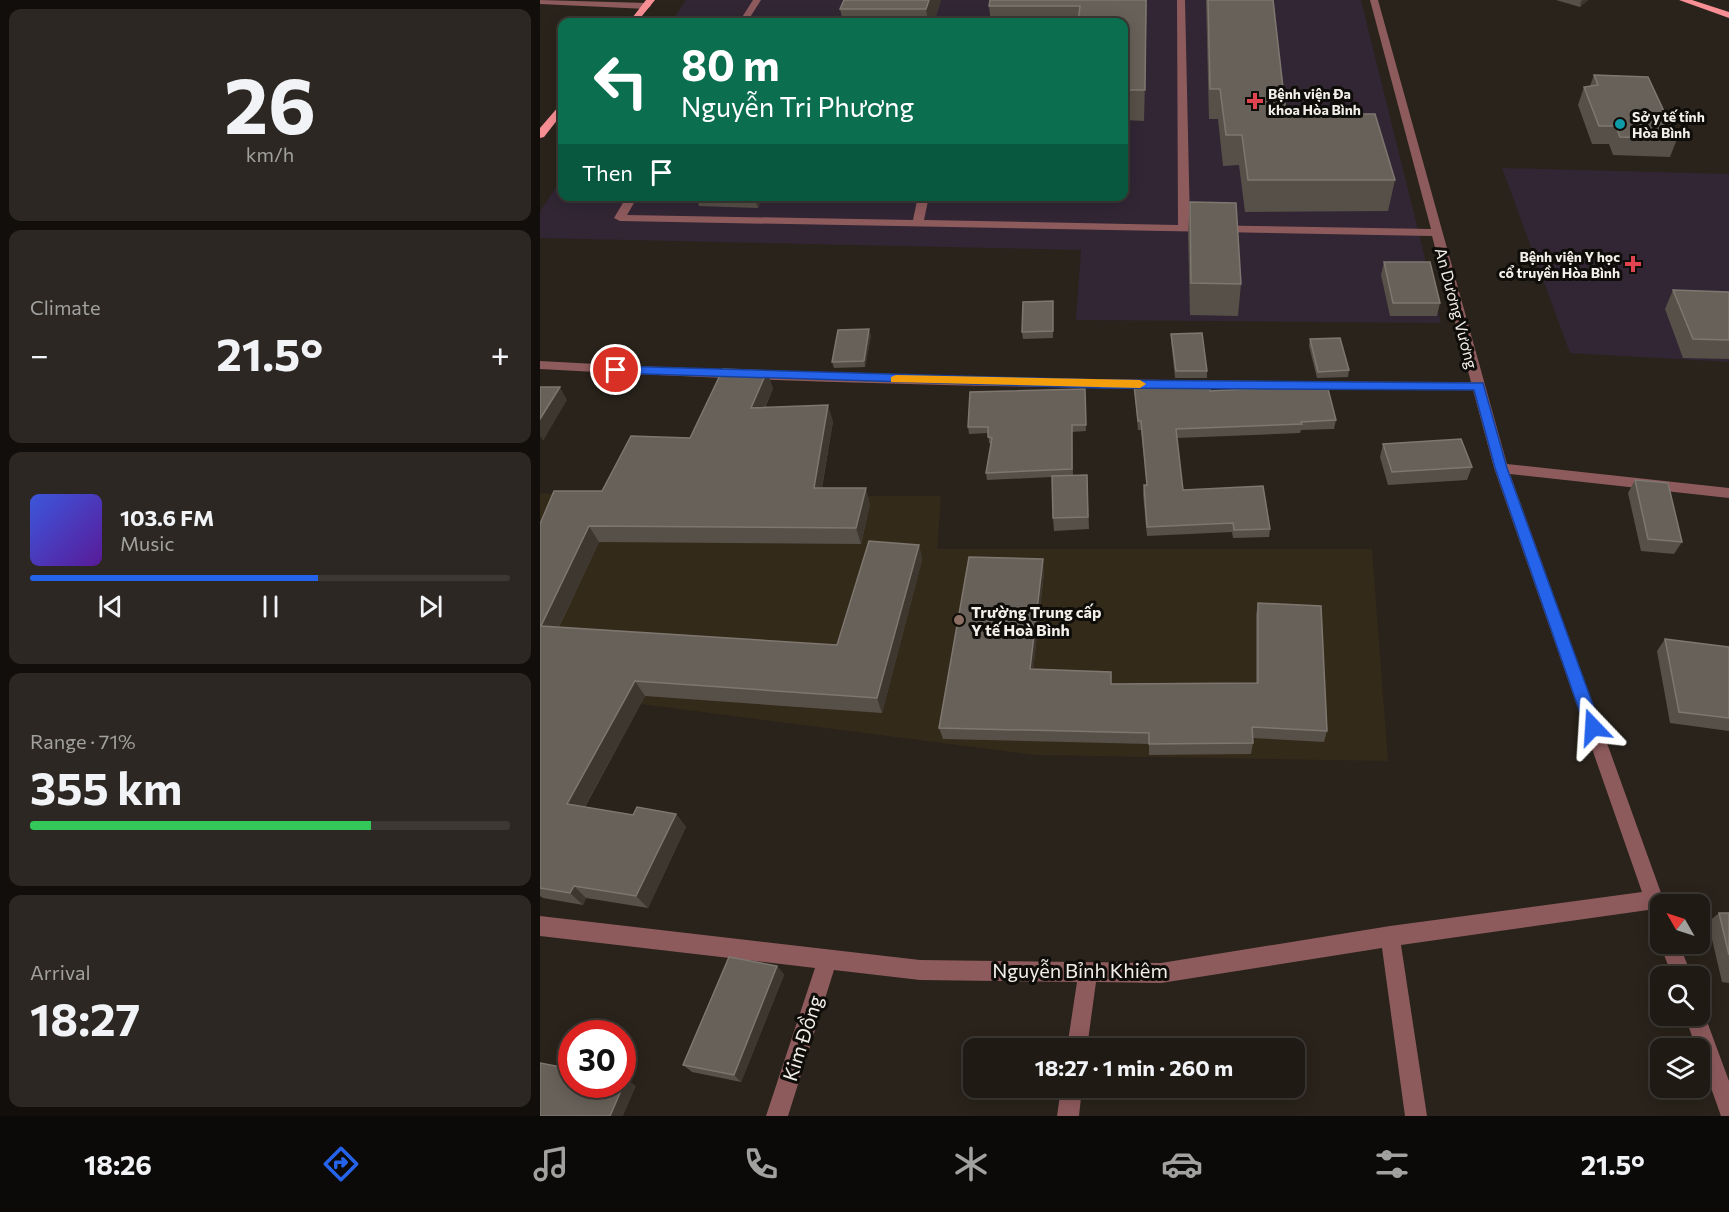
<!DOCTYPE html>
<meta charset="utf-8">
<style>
:root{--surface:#1f1a14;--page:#2c2722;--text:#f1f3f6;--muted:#a1a1a0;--line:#3c3834;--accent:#2563eb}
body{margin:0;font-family:Commissioner,sans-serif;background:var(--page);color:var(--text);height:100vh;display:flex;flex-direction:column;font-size:22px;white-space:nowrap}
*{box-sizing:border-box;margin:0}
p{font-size:20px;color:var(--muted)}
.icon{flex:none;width:33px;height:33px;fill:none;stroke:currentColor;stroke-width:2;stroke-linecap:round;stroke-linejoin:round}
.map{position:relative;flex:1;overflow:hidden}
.details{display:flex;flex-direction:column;gap:9px;padding:9px;background:#110e0b;width:540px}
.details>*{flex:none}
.top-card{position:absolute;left:18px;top:18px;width:570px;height:183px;border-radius:12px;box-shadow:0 3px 15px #0003,0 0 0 2px var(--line);background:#0b6e4f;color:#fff;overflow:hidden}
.needle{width:39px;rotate:309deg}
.fabs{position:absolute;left:1110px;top:894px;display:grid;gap:12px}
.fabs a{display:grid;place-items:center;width:60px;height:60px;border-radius:12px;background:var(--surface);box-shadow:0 3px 15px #0003,0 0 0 2px var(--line);font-size:30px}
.speed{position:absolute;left:18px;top:1020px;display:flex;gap:12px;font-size:30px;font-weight:700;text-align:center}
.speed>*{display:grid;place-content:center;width:78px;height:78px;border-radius:50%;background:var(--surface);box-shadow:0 3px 15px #0003,0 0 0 2px var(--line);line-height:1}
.speed .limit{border:9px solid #d22;background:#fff;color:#111}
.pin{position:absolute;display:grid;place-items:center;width:51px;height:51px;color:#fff;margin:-26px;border:3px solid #fff;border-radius:50%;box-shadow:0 2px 6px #0007}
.me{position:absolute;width:66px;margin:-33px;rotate:340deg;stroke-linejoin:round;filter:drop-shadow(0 0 4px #0008)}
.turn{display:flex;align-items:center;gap:21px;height:126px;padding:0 24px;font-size:27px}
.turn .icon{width:78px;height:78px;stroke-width:2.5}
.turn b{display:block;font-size:42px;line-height:51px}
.then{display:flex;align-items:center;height:57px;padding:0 24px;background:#0003;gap:12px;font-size:22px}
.big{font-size:45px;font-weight:700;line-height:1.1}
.details .card{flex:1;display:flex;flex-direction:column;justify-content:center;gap:9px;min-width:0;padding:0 21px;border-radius:12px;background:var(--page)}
.details .dial{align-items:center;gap:0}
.dial b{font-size:78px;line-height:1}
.song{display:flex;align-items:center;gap:18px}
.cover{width:72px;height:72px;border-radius:9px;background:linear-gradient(135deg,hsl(230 70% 55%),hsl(270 70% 35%))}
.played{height:6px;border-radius:3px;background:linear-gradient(90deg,var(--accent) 60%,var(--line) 60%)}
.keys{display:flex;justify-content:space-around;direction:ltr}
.heat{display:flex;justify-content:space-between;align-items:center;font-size:33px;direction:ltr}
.charge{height:9px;border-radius:4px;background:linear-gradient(90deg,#34c759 71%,var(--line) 0)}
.trip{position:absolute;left:423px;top:1038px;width:342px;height:60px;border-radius:12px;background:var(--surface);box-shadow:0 3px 15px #0003,0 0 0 2px var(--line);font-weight:700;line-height:60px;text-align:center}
.dock{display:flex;height:96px;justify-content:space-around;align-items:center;background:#0c0a08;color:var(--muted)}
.dock .icon{width:42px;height:42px}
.dock .current{color:var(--accent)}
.dock b{font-size:27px;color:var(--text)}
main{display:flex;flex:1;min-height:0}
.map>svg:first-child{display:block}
</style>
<main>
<section class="details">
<div class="card dial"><b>26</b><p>km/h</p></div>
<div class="card"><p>Climate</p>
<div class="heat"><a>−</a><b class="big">21.5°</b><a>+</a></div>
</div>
<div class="card">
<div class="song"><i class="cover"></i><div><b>103.6 FM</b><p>Music</p></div></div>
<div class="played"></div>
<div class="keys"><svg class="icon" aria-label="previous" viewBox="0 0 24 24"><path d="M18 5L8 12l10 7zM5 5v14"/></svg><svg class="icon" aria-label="pause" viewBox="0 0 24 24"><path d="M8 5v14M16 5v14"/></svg><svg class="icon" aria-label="next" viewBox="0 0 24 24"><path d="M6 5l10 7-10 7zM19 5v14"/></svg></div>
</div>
<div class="card"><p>Range · 71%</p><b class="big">355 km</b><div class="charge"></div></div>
<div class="card"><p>Arrival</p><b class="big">18:27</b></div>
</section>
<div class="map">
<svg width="1189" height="1116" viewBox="0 0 1189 1116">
<rect width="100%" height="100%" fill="#29231b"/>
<path fill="#342a1a" d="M0,493L46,496H401L397,549H832L848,761L495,755L0,691Z"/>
<path fill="#322634" d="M146,0H821L901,323L536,320L541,250L0,238V211L22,179V196H584V22H131Z
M962,168L1189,174V362L1030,353Z"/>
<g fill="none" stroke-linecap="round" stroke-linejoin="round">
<path fill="#8e5b5d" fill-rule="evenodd" d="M0,0L107,3L111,6L107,9L0,4Z
M213,0H221L207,22H199Z
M637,0H645L650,225L891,229L830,0H838L967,464L1189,488V498L970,474L1125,904H1120V926L1113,924L1108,910L861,945L887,1116H865L842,948L621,983L556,982L547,1048H527L537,982L380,980L294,970L248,1116H226L275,968L0,936V916L380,960L621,963L850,926L1102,892L954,468L933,390C622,390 311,387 0,369V361C310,378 620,381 931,382L892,236L80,221L74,218L87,196H98L87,215L373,220L378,196H389L384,220L638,225Z
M1120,944H1139L1152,976H1132Z
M1160,1008L1165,1016L1189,1081V1116H1181L1160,1057V1048H1156L1145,1016H1160Z
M521,1088H542L539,1116H517Z"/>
<path fill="#f88f95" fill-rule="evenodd" d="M106,0H115L97,22H89Z
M1139,0H1152L1189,12V18Z
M22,105V114L4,137L0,138V128L19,106Z"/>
</g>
<path fill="#575048" d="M304,0H401L394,22H303L300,9Z
M607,0L604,121L584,120V22H451L449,6Z
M666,0H733L746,114L855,180L848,211L705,212L699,165L683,166L678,119H669Z
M1016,0H1048L1040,7Z
M1054,75L1137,139L1130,157L1073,155L1069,144H1052L1038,105L1044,87L1050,86Z
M156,196H223L218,208L159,206Z
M650,202L701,284L698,316L650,315L648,234Z
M844,262L900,303L897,316H850L841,275Z
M1133,290L1189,292V359L1143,358L1125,309Z
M513,308V338L483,339L482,332Z
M631,334L667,371V378H635L631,340Z
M331,335L325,367L294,368L292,362Z
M770,339L809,370L808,377L777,378L769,346Z
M594,385L670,391L796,420L794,429L761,430L760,433L637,438L643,490L730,529L729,537L693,538L692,532L607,536L603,494L604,485H607L601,430H598Z
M233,388L225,408L293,421L282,488L330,504L321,544L59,542L19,627L297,645L379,545L382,560L342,713L105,696L45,807L93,815L136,814L146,827L108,908L46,898L43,905L3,898L0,896V524L62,491Z
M545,389L546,431L532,432L533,476L547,475L549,529L514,531L513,518L512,477L447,480L446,473L451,444L449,443L448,433L429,434L428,427Z
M843,444L932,467L927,480L848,485L840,457Z
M1095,480L1142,542L1134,554L1101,551L1088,493Z
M504,572L493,670L572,684L716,683V615L718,603L787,731L784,742L712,738L713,743L711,754L609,755V744L403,739L399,728Z
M1125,639L1189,647V731L1130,723L1117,651Z
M1179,913H1189V983L1182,982L1168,922Z
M237,966L244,975L201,1082L152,1072L143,1065Z"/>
<path fill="#3d372f" d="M389,0H401L394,22H388L386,9Z
M1043,0H1048L1040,7L1041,1Z
M214,196H223L218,208Z
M329,329L331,335L325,367L324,361Z
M227,371L233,388L217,425L211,408Z
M20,387L27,400L3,441L0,436V419Z
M288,405L293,421L279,504L274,488Z
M326,488L330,504L321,544L316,528Z
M49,526L59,542L12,641L1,626Z
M379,545L382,560L342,713L337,698Z
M503,559L504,572L492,681L490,669Z
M95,681L105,696L39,817L27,804Z
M136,814L146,827L108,908L96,896Z
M34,886L46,898L43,905L30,893Z
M237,966L244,975L201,1082L194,1075Z
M86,1079L96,1086L83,1116H70Z"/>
<path fill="#676159" stroke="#7d7770" stroke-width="1.5" d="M304,0H389L386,9H300Z
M450,0H606L605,90H584V22H538L540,6H449Z
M668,0H733L746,114H835L855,180H708L702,135H686L680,89H670Z
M1054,75L1108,77L1137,139L1080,137L1076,126H1059L1044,87L1058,85Z
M650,202L696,203L701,284L651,283Z
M844,262H890L900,303H853Z
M1133,290L1189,292V340L1153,339Z
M513,301V331L482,332L483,302Z
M329,329L324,361L292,362L298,330Z
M662,333L667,371H636L631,334Z
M800,338L809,370L778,372L770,339Z
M183,369L227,371L211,408L288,405L274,488H326L316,528L49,526L1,626L297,645L329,541L379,545L337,698L95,681L27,804L93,815L97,807L136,814L96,896L34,886L30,893L0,888V524L14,491H62L91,436L150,438Z
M669,383L670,391L787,385L796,420L761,422L762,424L636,429L643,490L723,486L730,529L694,530L693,523L607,527L604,485H607L601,421H598L594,385Z
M0,387H20L0,419Z
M545,389L546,425H532V469L446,473L452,438L448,437V427H428L430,392Z
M921,439L932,467L852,472L843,444Z
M547,475L548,517L513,518L512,476Z
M1095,480L1128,483L1142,542L1108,539Z
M429,557L503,559L490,669L571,672V684L718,683V603L781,606L787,731L712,727L713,743L609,744V733L399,728Z
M1125,639L1189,647V718L1139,712Z
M1179,913H1189V955Z
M189,957L237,966L194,1075L143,1065Z
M0,1063L32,1069V1084H82V1078L86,1079L70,1116H0Z"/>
<path fill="#2563eb" stroke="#184099" stroke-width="1.5" d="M76,366L560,380L943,383L967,468L1061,727L1058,732L1053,734L1048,732L1045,727L955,468L934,390L560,388L72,373V367Z"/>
<path fill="#f59e0b" d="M356,375L600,380L606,384L600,388L351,382V377Z"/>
<g fill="#e0444e" stroke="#0f0d09" stroke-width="2">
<path d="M712 92h6v6h6v6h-6v6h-6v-6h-6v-6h6z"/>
<path d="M1090 255h6v6h6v6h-6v6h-6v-6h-6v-6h6z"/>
</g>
<circle fill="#0f9aa8" stroke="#0f0d09" stroke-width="2" cx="1080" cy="124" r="6"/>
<circle fill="#8d6e63" stroke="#0f0d09" stroke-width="2" cx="419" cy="620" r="6"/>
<g text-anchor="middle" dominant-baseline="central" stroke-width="6" stroke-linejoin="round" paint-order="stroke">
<g font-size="14" font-weight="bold" fill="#f2eee9" stroke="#0f0d09" text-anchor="start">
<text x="728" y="93">Bệnh viện Đa<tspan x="728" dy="16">khoa Hòa Bình</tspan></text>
<text x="1092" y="116">Sở y tế tỉnh<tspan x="1092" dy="16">Hòa Bình</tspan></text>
<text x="1080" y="256" text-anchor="end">Bệnh viện Y học<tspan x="1080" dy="16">cổ truyền Hòa Bình</tspan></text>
</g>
<g font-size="16" fill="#f2eee9" stroke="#0f0d09">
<text transform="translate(917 308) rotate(75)">An Dương Vương</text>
</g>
<g font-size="16" font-weight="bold" fill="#f2eee9" stroke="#0f0d09" text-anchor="start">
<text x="431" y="611">Trường Trung cấp<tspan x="431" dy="18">Y tế Hoà Bình</tspan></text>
</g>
<g font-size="20" fill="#f2eee9" stroke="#0f0d09">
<text x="540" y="970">Nguyễn Bỉnh Khiêm</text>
<text transform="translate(262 1038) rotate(-72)">Kim Đồng</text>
</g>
</g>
</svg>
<div class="fabs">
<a><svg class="needle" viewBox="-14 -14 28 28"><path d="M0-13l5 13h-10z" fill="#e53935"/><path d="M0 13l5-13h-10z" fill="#a1a1a0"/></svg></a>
<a><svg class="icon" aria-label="search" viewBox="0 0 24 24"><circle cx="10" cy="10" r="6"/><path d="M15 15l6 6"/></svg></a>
<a><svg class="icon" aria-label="layers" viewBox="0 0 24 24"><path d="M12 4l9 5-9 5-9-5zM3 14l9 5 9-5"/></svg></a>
</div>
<div class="speed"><div class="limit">30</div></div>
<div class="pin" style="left:76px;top:370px;background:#d93025"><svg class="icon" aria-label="arrive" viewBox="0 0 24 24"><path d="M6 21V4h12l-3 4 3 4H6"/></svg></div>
<svg class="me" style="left:1053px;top:727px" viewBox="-20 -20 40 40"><path d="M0-17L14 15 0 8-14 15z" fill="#2563eb" stroke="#fff" stroke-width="4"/></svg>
<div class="trip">18:27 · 1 min · 260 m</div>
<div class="top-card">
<div class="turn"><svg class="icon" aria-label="left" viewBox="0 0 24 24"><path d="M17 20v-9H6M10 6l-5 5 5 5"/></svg><div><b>80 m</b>Nguyễn Tri Phương</div></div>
<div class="then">Then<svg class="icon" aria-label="arrive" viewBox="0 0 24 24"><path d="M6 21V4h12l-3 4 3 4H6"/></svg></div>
</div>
</div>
</main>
<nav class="dock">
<b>18:26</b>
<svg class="icon current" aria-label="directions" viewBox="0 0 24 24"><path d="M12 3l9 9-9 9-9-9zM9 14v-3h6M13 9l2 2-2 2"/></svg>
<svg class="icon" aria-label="music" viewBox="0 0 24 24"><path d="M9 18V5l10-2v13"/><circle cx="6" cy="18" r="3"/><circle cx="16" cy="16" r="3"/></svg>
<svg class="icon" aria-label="phone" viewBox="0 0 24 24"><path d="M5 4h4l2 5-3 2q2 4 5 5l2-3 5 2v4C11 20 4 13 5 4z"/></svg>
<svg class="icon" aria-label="climate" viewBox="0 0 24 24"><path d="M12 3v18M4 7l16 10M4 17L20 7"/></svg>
<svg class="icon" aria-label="car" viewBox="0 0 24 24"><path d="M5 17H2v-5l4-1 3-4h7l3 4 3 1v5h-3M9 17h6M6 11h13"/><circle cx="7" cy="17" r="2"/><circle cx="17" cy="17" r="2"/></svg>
<svg class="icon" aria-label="filters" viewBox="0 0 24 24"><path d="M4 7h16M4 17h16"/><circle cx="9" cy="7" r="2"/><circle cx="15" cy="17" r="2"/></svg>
<b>21.5°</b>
</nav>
